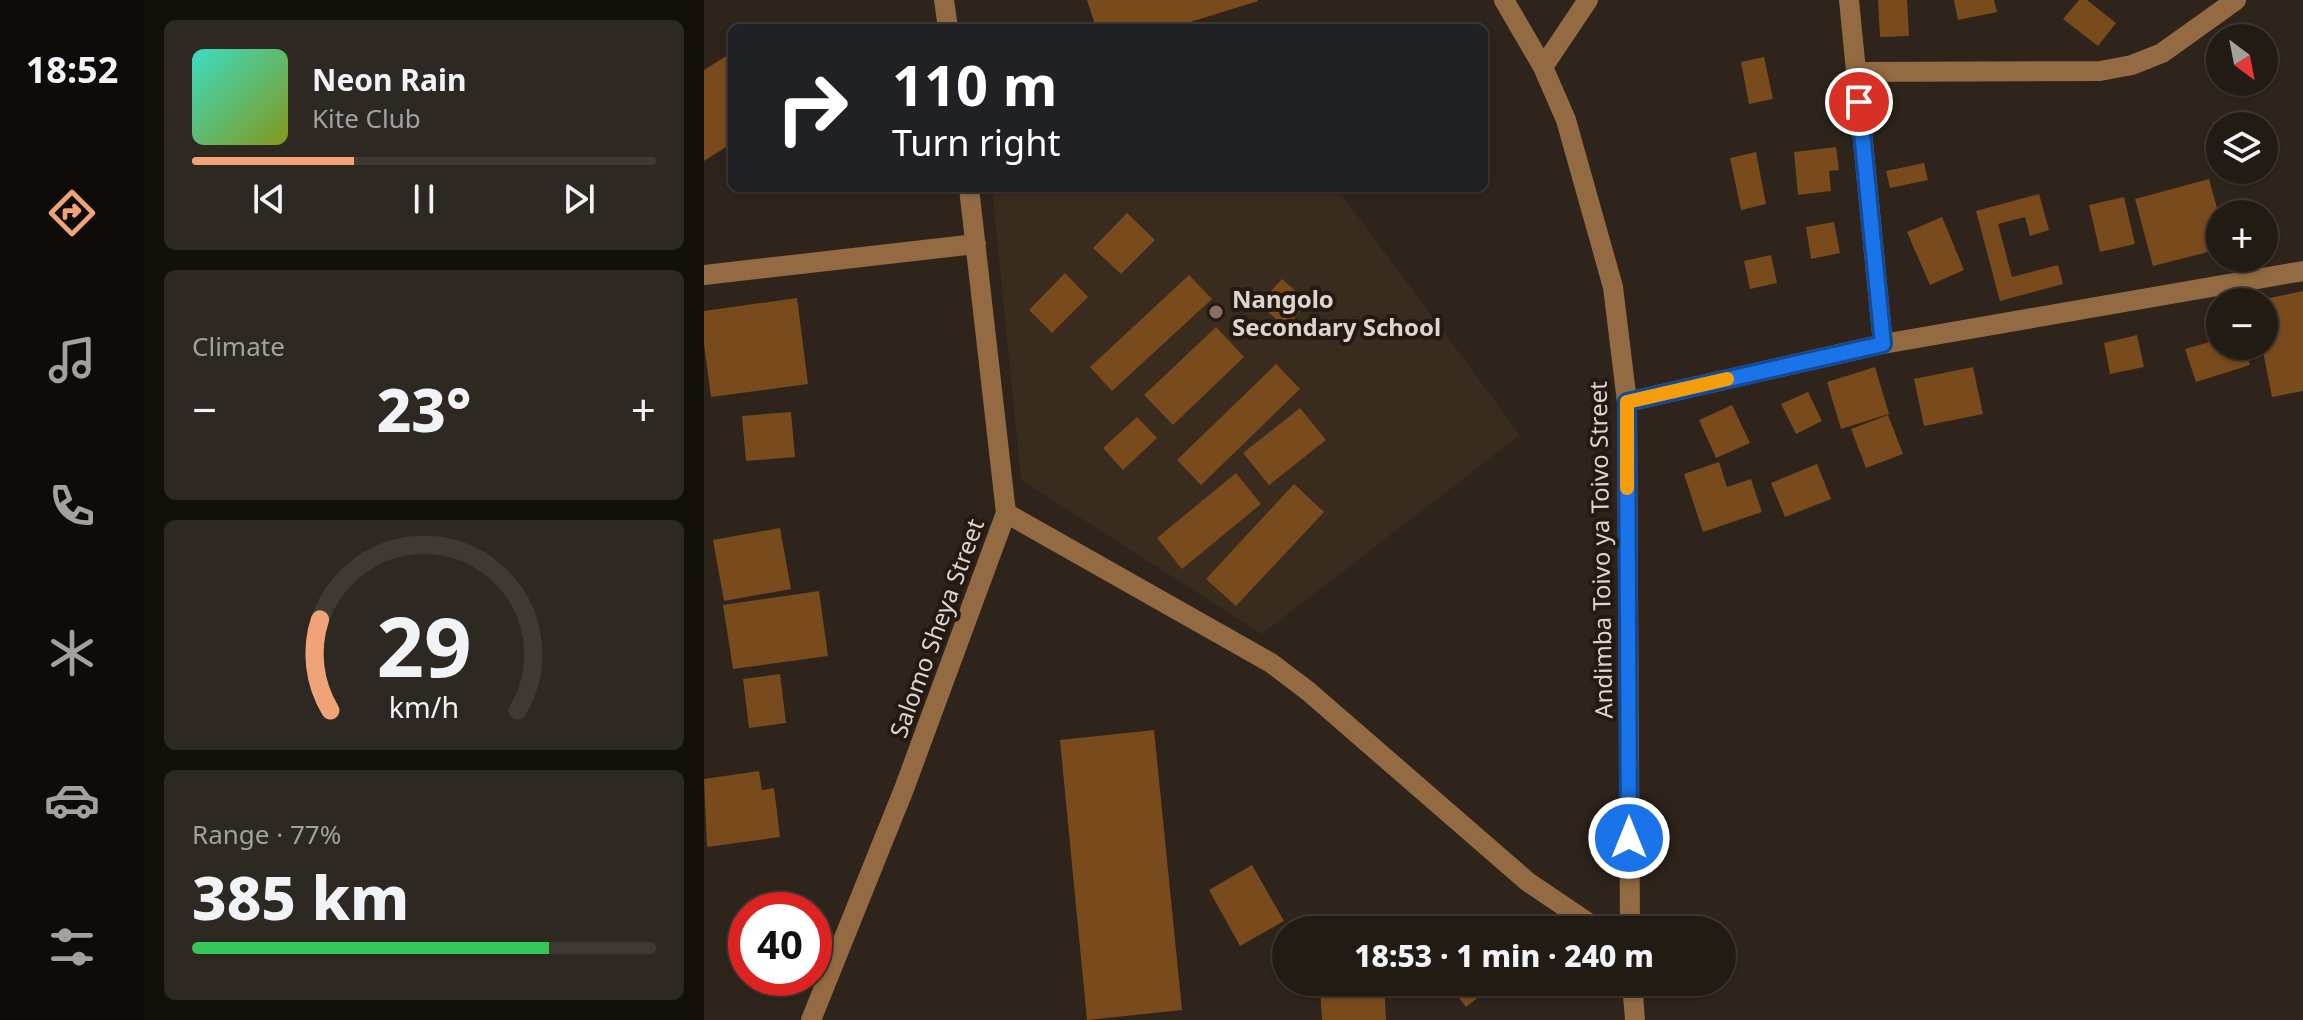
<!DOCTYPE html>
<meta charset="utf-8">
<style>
:root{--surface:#221b14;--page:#2e2822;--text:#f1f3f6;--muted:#a2a1a0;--line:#3f3934;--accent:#efa377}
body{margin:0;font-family:"Noto Sans",sans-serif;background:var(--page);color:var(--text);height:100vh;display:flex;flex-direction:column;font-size:30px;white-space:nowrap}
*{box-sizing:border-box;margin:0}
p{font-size:26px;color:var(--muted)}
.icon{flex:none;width:44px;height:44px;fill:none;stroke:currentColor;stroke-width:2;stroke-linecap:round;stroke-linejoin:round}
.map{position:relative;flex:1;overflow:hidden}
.panel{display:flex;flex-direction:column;gap:20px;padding:20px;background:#130f0b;width:560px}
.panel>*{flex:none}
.guide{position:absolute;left:24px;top:24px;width:760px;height:168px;border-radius:12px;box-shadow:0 2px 6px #0004,0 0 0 2px var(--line);background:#202124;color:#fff;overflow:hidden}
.needle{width:52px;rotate:148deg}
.fabs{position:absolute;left:1502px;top:24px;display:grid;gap:16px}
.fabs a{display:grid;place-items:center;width:72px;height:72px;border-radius:50%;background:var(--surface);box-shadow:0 2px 6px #0004,0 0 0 2px var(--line);font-size:40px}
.speed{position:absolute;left:24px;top:892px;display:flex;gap:16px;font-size:40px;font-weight:700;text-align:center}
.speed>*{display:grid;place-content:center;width:104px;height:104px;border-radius:50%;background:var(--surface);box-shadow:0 2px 6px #0004,0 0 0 2px var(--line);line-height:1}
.speed .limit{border:12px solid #d22;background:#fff;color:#111}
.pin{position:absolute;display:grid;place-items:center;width:68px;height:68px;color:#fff;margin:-34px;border:4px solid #fff;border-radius:50%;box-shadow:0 2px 8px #0007}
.me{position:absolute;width:88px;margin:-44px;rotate:0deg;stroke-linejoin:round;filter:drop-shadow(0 0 6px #0008)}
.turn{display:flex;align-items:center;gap:28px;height:168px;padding:0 32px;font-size:36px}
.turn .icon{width:104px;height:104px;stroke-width:2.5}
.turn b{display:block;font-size:56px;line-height:68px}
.big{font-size:60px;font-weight:800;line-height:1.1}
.panel .tile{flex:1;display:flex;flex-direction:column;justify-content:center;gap:12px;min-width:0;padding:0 28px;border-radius:12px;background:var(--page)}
.panel .dial{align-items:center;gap:0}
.dial svg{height:208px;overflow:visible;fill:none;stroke:var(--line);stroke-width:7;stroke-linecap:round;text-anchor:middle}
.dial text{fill:var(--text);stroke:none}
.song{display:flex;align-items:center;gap:24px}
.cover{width:96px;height:96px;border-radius:12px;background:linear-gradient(135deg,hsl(170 70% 55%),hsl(70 70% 35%))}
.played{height:8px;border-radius:4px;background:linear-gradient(90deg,var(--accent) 35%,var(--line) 35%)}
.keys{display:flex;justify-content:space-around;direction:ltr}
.heat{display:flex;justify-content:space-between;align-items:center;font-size:44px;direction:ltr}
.charge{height:12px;border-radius:6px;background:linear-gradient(90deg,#34c759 77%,var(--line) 0)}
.trip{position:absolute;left:568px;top:916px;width:464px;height:80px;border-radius:40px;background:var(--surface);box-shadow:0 2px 6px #0004,0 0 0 2px var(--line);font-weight:800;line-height:80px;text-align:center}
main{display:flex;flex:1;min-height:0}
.tab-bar{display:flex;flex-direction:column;width:144px;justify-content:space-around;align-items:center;background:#0e0b08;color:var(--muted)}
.tab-bar .icon{width:56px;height:56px}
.tab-bar .active{color:var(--accent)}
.tab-bar b{font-size:36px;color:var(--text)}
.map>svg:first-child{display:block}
</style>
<main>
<nav class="tab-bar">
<b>18:52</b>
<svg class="icon active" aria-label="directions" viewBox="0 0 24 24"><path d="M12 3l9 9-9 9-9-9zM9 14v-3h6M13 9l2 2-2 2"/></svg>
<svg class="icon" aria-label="music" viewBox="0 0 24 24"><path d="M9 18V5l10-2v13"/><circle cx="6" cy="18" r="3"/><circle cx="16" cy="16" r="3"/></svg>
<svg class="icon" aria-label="phone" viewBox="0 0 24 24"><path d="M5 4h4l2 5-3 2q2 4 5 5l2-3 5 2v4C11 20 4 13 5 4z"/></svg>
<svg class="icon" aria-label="climate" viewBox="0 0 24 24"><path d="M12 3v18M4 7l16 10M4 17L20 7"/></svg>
<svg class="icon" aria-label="car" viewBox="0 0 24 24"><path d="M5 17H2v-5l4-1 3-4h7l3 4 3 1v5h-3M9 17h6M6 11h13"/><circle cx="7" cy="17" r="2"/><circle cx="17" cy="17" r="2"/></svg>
<svg class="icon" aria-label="filters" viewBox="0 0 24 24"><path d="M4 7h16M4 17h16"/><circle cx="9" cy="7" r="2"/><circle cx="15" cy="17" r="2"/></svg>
</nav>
<section class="panel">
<div class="tile">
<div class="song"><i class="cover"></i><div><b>Neon Rain</b><p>Kite Club</p></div></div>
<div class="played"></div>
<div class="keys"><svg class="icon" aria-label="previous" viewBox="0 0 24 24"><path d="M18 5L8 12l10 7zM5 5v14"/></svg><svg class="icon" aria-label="pause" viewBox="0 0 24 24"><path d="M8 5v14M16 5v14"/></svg><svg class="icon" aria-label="next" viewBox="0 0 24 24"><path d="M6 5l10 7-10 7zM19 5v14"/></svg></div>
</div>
<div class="tile"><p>Climate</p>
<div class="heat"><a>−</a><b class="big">23°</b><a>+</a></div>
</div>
<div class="tile dial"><svg viewBox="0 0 100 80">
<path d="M14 69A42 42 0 1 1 86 69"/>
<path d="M14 69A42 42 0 0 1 10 34" stroke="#efa377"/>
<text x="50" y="56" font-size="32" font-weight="700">29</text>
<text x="50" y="72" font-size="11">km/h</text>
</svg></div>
<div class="tile"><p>Range · 77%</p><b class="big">385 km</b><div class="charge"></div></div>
</section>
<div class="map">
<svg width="1599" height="1020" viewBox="0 0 1599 1020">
<rect width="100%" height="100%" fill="#2e241b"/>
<path fill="#3a2b1f" d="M288,188H633L816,435L558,634L317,480Z"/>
<path fill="#794a1c" d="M383,0H554V1L467,28H392Z
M1174,0H1203L1205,36L1176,37Z
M1250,0H1290L1293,12L1254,20Z
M1375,0H1383L1412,23L1394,46L1359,19Z
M24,55L28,62V143L0,161V70Z
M1060,57L1069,99L1045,104L1037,62Z
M1538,116L1540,126H1516L1515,148L1509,122Z
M1132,147L1135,170L1125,171L1127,191L1094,195L1090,152Z
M1052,152L1062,204L1037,210L1026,158Z
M1220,163L1224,180L1186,188L1182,171Z
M1505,179L1516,219V249L1449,266L1431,199Z
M1335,194L1345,230L1326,236L1321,217L1294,224L1308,277L1354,265L1359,284L1296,301L1272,211Z
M1420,197L1431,244L1396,252L1385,205Z
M423,213L451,240L417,274L389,248Z
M1238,217L1260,270L1226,285L1203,232Z
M1130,222L1136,253L1107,259L1102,227Z
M1067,255L1073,283L1046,289L1040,261Z
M361,273L384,297L348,333L325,310Z
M485,275L508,299L408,391L386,367Z
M578,279L604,302L582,328L555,304Z
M1599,291V391L1568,397L1558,346L1560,302L1551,301Z
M93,298L104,384L7,397L0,344V311Z
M512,327L540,357L469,425L440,395Z
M1433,335L1440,367L1406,374L1400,343Z
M1516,339V346H1540L1546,365L1492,382L1481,349Z
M572,364L596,389L497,485L473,460Z
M1171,367L1185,414L1137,429L1123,382Z
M1269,367L1279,414L1220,426L1210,379Z
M1104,392L1118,421L1092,434L1077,404Z
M1028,405L1046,443L1012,458L995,420Z
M596,408L622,440L565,485L539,453Z
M87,412L91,457L42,461L38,416Z
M1184,415L1199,454L1162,468L1147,429Z
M433,417L453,438L419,470L399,448Z
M1015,462L1023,487L1047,479L1058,512L999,532L980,474Z
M1113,464L1127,499L1081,517L1067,483Z
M532,473L557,504L478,569L453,538Z
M590,484L620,512L532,606L502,579Z
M76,528L87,589L20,601L9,540Z
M115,591L124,656L29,669L19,605Z
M76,674L82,723L45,728L39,679Z
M450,730L478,1010L383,1020L356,740Z
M55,771L58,790L70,788L76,837L3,847L0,779Z
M548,865L580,921L536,946L505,890Z
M743,982H794L762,1007Z
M680,983L682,1020H618L616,987Z"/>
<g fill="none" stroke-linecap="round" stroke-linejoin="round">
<path stroke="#936a42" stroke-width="20" d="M240,0L244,28
M800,0L839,67L862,120L909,287L923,402L926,930
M1145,0L1179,344
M839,67L884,0
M1152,72L1396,71L1428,65L1458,53L1532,0
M0,275L272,244
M923,402L1179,344L1599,271
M302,513L567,663L604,691L824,882L895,930
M928,982L931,1020
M107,1020L200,789L302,513L265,188"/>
</g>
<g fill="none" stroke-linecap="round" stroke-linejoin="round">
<defs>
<path id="route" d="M925,838L923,402L1179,344L1155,102"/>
</defs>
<use href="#route" stroke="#114b97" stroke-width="20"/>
<use href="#route" stroke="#1a73e8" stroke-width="14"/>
<path stroke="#f59e0b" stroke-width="14" d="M923,488V402L1023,379"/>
</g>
<circle fill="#8d6e63" stroke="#241a12" stroke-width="3" cx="512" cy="312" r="8"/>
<g text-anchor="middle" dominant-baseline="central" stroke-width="8" stroke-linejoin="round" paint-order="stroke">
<g font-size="24" font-weight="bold" fill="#ddd5d0" stroke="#241a12" text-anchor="start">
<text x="528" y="298">Nangolo<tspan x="528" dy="28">Secondary School</tspan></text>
</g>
<g font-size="24" fill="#ddd5d0" stroke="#241a12">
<text transform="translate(896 550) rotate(-91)">Andimba Toivo ya Toivo Street</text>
<text transform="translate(232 628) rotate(-70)">Salomo Sheya Street</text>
</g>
</g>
</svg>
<div class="fabs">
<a><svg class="needle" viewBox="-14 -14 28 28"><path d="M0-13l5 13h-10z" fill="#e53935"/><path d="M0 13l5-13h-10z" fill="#a2a1a0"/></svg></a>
<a><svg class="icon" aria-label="layers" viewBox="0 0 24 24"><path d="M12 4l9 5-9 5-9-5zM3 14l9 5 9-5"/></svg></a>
<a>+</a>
<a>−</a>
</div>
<div class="speed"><div class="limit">40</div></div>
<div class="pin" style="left:1155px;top:102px;background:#d93025"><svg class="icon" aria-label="arrive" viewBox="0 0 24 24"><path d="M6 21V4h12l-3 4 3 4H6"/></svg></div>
<svg class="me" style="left:925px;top:838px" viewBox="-20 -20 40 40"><circle r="17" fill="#1a73e8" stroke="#fff" stroke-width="3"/><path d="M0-11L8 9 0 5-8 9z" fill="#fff"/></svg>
<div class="trip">18:53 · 1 min · 240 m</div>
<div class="guide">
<div class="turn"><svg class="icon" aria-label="right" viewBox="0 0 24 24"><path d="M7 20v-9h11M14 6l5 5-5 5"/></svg><div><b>110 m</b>Turn right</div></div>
</div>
</div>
</main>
